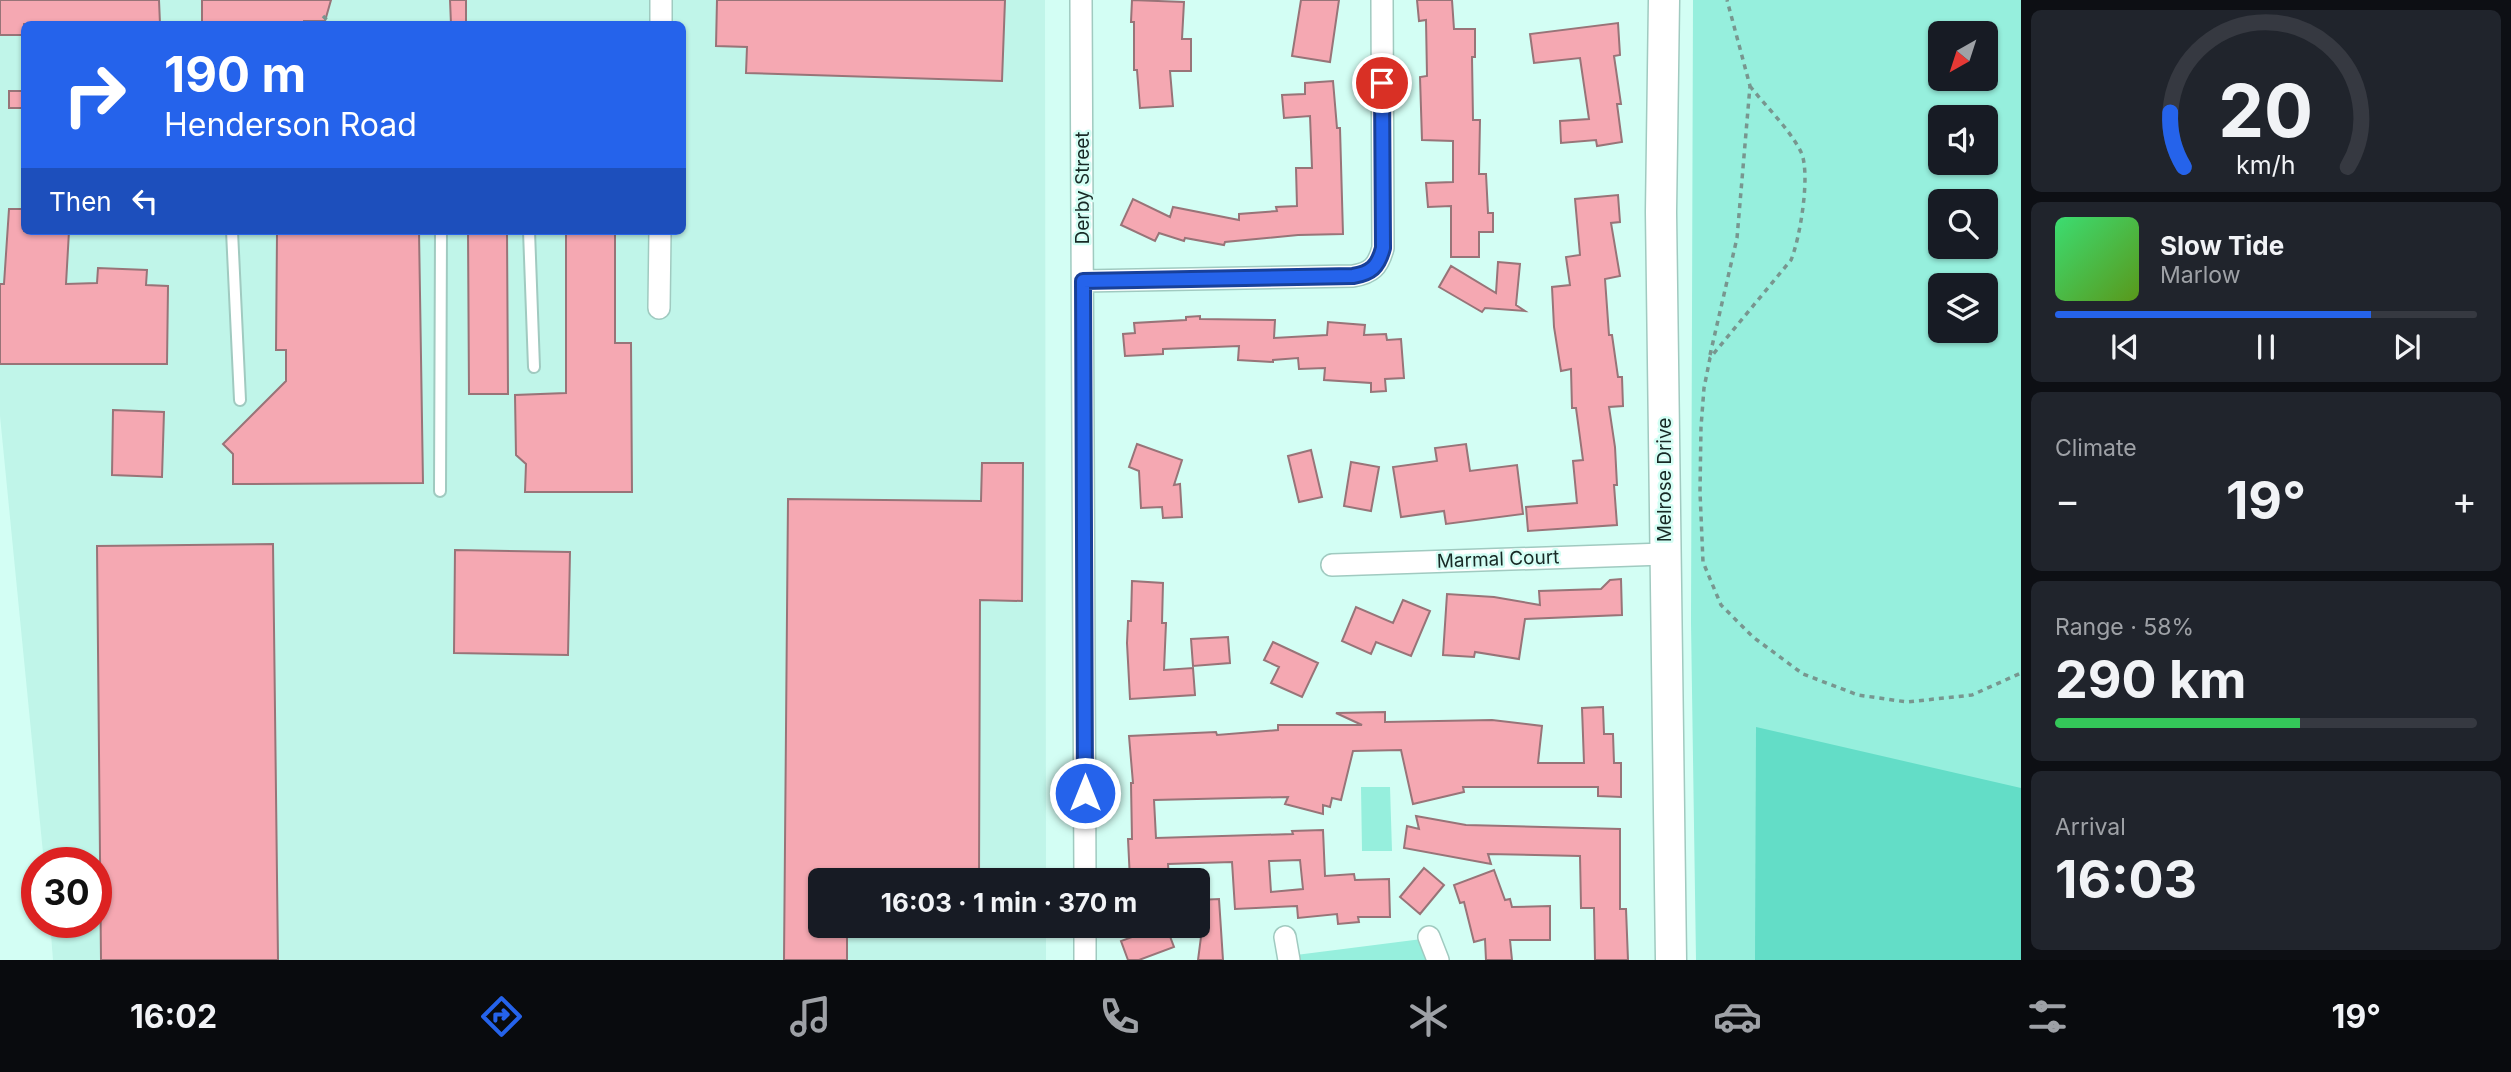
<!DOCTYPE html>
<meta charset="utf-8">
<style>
:root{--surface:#171b24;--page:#20242c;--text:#f1f3f6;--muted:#9ea1a6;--line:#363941;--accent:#2563eb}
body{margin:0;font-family:Inter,sans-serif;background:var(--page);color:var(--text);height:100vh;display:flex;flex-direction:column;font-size:26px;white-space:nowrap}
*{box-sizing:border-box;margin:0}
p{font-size:23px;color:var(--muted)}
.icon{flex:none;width:38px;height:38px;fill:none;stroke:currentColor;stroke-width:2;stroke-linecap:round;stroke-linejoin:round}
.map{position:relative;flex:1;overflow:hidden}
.sheet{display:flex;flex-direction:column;gap:10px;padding:10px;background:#0d0f14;width:490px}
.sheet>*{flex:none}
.guide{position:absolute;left:21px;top:21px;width:665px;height:214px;border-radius:10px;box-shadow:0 2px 5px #0004;background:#2563eb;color:#fff;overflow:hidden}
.needle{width:46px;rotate:219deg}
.buttons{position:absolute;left:1928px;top:21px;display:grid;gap:14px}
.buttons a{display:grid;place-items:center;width:70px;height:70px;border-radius:10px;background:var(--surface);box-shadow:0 2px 5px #0004;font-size:35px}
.speed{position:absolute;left:21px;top:847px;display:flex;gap:14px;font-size:35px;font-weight:700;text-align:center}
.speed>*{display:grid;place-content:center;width:91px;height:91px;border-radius:50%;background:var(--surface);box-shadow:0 2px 5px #0004;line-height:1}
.speed .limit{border:10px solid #d22;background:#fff;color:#111}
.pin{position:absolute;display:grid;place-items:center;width:60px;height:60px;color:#fff;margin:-30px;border:4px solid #fff;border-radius:50%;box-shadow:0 2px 7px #0007}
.me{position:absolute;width:77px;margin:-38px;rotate:0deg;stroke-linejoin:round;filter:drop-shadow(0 0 5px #0008)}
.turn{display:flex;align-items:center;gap:24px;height:147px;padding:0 28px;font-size:32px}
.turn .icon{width:91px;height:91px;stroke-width:2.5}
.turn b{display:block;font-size:49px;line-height:60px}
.then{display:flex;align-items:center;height:66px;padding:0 28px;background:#0003;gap:14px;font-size:26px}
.big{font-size:52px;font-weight:700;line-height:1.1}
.sheet .tile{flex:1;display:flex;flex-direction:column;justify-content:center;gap:10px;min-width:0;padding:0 24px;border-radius:10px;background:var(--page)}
.sheet .dial{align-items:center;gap:0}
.dial svg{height:182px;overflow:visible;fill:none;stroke:var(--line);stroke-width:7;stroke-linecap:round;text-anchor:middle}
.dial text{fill:var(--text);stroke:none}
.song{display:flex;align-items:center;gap:21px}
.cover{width:84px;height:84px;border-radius:10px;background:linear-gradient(135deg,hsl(140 70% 55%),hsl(90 70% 35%))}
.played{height:7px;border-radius:4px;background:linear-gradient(90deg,var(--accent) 75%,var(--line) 75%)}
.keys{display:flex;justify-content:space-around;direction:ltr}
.heat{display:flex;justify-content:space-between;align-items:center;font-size:38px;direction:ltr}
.charge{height:10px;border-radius:5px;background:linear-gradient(90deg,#34c759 58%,var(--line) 0)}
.trip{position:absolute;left:808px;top:868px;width:402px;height:70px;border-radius:10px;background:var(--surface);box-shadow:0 2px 5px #0004;font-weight:700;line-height:70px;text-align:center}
.tabs{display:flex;height:112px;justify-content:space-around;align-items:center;background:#090b0e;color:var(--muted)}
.tabs .icon{width:49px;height:49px}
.tabs .on{color:var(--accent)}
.tabs b{font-size:32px;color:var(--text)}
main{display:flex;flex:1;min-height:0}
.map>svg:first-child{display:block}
</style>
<main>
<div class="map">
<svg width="2021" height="960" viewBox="0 0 2021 960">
<rect width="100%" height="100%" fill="#d3fef4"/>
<path fill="#c0f5e9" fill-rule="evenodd" d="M0,0H1045L1046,880H821V926H1046V960H53L50,922H96V863H44L0,416ZM24,24H682V231H24Z"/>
<path fill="#96efdd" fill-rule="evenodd" d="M1693,0H2021V960H1696L1691,623ZM1941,33H1986V79H1941ZM1941,117H1986V163H1941ZM1941,201H1986V247H1941ZM1941,285H1986V331H1941Z
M1361,787H1390L1392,851H1362Z
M1422,939L1427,960H1296V955Z"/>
<path fill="#63ddc7" d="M1756,727L2021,788V960H1755Z"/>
<path fill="#f5a8b2" stroke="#987478" stroke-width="2" fill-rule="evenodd" d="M0,0H159L160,24H24V35H0Z
M202,0H331L325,21H304V24H202Z
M450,0H466V24H451Z
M717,0H1005L1002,81L746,73L747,47L716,46Z
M1132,0L1184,2L1182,39H1191V71H1170L1173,106L1140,108L1137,70H1134V22H1131Z
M1301,0H1339L1330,62L1292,56Z
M1417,0H1452L1454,29H1475V57H1472L1473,120H1480L1479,174H1486L1488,213H1493V232H1479V257H1451V206L1428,207L1426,183L1453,182V141L1422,140L1420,77L1427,76L1426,20L1419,21Z
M1618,23L1620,55L1614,56L1621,104H1617L1622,142L1597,146L1596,140L1561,143L1560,121L1589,119L1580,58L1534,63L1530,34Z
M1333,81L1337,128H1340L1343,234L1298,235L1225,242L1224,245L1185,238L1184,241L1159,233L1155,241L1121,225L1133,199L1170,217L1173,207L1239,220V214L1277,211L1276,207L1297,206L1296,168H1312L1310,116L1284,118L1282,95L1305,94V83Z
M9,91H24V108H9Z
M1618,195L1620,222L1611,223L1620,276L1605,279L1609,335H1612L1618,377H1622L1623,406L1609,407L1615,447L1617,485H1614L1617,525L1528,531L1526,507L1577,503L1573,461L1583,460L1576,408H1572L1571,369L1561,371L1554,327L1552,287L1570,285L1566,257L1580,255L1575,199Z
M9,209H24V231H69L66,284L97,283L98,268L147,270L146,285L168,286L167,364H0V284H4Z
M312,231H419L423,483L233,484V454L223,444L286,381V350H276L277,234H312Z
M468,231H507L508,394H469Z
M566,231H615V343H631L632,492H525L526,464L516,455L515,395L566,393Z
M1498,262L1520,264L1516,305L1525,311L1485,308L1482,312L1439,287L1451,266L1496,293Z
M1200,316V319L1275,320L1274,338L1327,335L1328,322L1365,325L1364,335L1386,334L1387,340L1401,339L1404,378L1385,379L1386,391L1371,392V383L1324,380L1325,368L1299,369L1298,358L1273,360V362L1238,360L1239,346L1163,349V354L1125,356L1123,334L1135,333L1134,323L1186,320V317Z
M113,410L164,412L162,477L112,475Z
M1137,444L1182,460L1174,485L1180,484L1182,517L1163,518L1162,507L1141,508L1139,471L1129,467Z
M1466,444L1470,471L1517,465L1523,514L1446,524L1444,511L1401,517L1393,467L1437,461L1435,448Z
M1311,450L1322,497L1299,502L1288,456Z
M1351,462L1379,467L1371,511L1344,506Z
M982,463H1023L1022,601L980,600L979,880H821V926H847V960H784L788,499L981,501Z
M273,544L278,960H101L97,546Z
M455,550L570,552L568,655L454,653Z
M1621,579L1622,615L1525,619L1519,659L1475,652L1474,657L1443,655L1447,594L1494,597L1540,605L1539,591L1601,589L1610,580Z
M1132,581L1163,583L1162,623H1166L1164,670L1193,668L1195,695L1130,699L1127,643L1128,621H1131Z
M1403,600L1430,611L1411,656L1376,642L1371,654L1342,641L1356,607L1393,623Z
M1228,637L1230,663L1193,666L1191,639Z
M1273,642L1318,663L1302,697L1271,683L1279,667L1264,660Z
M1603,707L1604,734H1613L1614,763H1621V797L1598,796V787H1463L1464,792L1413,804L1401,750L1353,751L1341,800L1332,798L1330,807L1323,805V814L1285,804L1288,797L1154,800L1156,838L1293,834L1292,831L1323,830L1325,876L1354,874L1355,880L1389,879L1390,917H1358L1359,922L1338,924L1337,914L1298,918L1297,906L1235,909L1232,862L1168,864L1169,880H1130L1128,839H1132L1131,783H1133L1129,736L1216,732L1217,735L1278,730V725H1362L1336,713L1385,712V722L1492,720L1542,726L1538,763H1584L1582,708ZM1300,860L1303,889L1271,892L1269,861Z
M1416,816L1466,825L1620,829V909H1626L1628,960H1595L1594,908H1581L1580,856L1488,854L1491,864L1404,848L1407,826L1419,829Z
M1424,868L1444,885L1420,914L1400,897Z
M1494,870L1505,900L1510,899L1512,907L1550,906V940H1510L1512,960H1486L1485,939L1474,942L1464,902L1460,903L1454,885Z
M1219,899L1223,960H1198L1201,937L1199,900Z
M1162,926H1166L1174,947L1139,960H1128L1121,941Z"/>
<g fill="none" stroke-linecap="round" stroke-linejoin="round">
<defs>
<path id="lane" d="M232,231L240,400
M529,231L534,367
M440,491L441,231"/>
<path id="street" d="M1081,0L1085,880
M661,24V0
M1083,281L1353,276C1371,273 1378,267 1383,248L1382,0
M659,308L660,231
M1332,565L1664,554
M1285,937L1289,960
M1429,937L1438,960
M1085,960V926"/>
<path id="secondary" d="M1664,0L1661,212L1671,960"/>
</defs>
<use href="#lane" stroke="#a0cac0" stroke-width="14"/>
<use href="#street" stroke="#a0cac0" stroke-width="24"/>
<use href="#secondary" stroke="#a0cac0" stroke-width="33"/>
<path stroke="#78968f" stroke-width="3.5" stroke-dasharray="5 5" stroke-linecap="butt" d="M323,16L331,24
M1750,86C1766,107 1789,128 1801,152C1811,173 1800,239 1791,260L1710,358L1704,388L1701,427L1700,492L1703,562L1721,605L1753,637L1803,674L1858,695L1907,702L1972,695L2021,673
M1710,355L1737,238L1750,86L1727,0"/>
<use href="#lane" stroke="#fff" stroke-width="10"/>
<use href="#street" stroke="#fff" stroke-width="21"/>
<use href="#secondary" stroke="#fff" stroke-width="30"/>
</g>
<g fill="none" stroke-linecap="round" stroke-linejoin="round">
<defs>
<path id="route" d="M1085,793L1083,281L1353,276C1371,273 1378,267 1383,248L1382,83"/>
</defs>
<use href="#route" stroke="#184099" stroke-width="18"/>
<use href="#route" stroke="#2563eb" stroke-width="12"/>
</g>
<g text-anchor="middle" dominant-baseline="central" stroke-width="5" stroke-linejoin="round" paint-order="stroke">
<g font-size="19" fill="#182925" stroke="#d3fef4">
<text transform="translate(1082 188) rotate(-90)">Derby Street</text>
<text transform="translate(1664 480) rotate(-90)">Melrose Drive</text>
<text transform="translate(1498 559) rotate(-2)">Marmal Court</text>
</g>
</g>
</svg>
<div class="buttons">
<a><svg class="needle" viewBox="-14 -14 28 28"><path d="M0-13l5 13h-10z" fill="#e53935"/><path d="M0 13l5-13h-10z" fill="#9ea1a6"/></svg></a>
<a><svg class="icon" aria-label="sound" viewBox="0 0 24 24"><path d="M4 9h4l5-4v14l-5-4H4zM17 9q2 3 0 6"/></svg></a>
<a><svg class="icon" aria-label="search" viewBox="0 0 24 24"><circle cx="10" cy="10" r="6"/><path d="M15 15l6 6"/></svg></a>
<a><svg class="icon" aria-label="layers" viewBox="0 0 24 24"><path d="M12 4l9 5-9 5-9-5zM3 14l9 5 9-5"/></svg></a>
</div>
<div class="speed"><div class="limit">30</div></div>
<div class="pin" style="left:1382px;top:83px;background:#d93025"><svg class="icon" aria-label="arrive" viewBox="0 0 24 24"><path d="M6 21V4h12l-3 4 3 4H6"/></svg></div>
<svg class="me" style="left:1085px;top:793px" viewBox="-20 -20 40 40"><circle r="17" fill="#2563eb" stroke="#fff" stroke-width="3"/><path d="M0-11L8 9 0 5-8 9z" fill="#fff"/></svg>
<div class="trip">16:03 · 1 min · 370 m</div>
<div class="guide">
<div class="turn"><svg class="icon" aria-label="right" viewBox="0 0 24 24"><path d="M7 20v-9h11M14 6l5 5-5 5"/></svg><div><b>190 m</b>Henderson Road</div></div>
<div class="then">Then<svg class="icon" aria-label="left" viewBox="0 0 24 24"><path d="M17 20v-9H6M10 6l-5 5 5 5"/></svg></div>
</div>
</div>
<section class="sheet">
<div class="tile dial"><svg viewBox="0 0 100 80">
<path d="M14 69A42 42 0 1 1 86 69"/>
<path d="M14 69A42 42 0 0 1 8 45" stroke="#2563eb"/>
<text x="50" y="56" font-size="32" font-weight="700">20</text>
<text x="50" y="72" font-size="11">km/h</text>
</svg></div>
<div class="tile">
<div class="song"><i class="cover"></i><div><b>Slow Tide</b><p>Marlow</p></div></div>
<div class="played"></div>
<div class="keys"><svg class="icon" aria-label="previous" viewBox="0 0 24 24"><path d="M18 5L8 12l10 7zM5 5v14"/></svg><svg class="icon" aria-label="pause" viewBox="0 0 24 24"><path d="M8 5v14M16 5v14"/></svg><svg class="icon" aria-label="next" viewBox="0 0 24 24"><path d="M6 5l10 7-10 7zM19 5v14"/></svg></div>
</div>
<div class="tile"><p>Climate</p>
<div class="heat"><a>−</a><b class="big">19°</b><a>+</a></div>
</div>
<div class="tile"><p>Range · 58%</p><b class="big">290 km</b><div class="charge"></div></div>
<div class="tile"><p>Arrival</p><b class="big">16:03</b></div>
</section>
</main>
<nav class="tabs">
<b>16:02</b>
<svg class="icon on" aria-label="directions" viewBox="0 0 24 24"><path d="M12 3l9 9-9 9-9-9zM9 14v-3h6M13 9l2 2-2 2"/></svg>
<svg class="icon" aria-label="music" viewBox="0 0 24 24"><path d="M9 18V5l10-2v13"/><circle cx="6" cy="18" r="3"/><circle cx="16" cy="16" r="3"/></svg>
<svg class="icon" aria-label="phone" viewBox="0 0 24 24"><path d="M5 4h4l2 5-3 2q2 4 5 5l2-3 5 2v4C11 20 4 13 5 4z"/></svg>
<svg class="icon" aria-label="climate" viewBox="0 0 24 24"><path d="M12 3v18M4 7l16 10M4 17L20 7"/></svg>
<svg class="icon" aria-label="car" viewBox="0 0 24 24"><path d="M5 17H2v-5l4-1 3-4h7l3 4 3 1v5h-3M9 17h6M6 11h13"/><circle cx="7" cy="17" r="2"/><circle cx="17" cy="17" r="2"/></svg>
<svg class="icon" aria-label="filters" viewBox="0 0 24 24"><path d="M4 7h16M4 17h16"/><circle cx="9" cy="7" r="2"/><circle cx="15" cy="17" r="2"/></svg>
<b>19°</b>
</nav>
